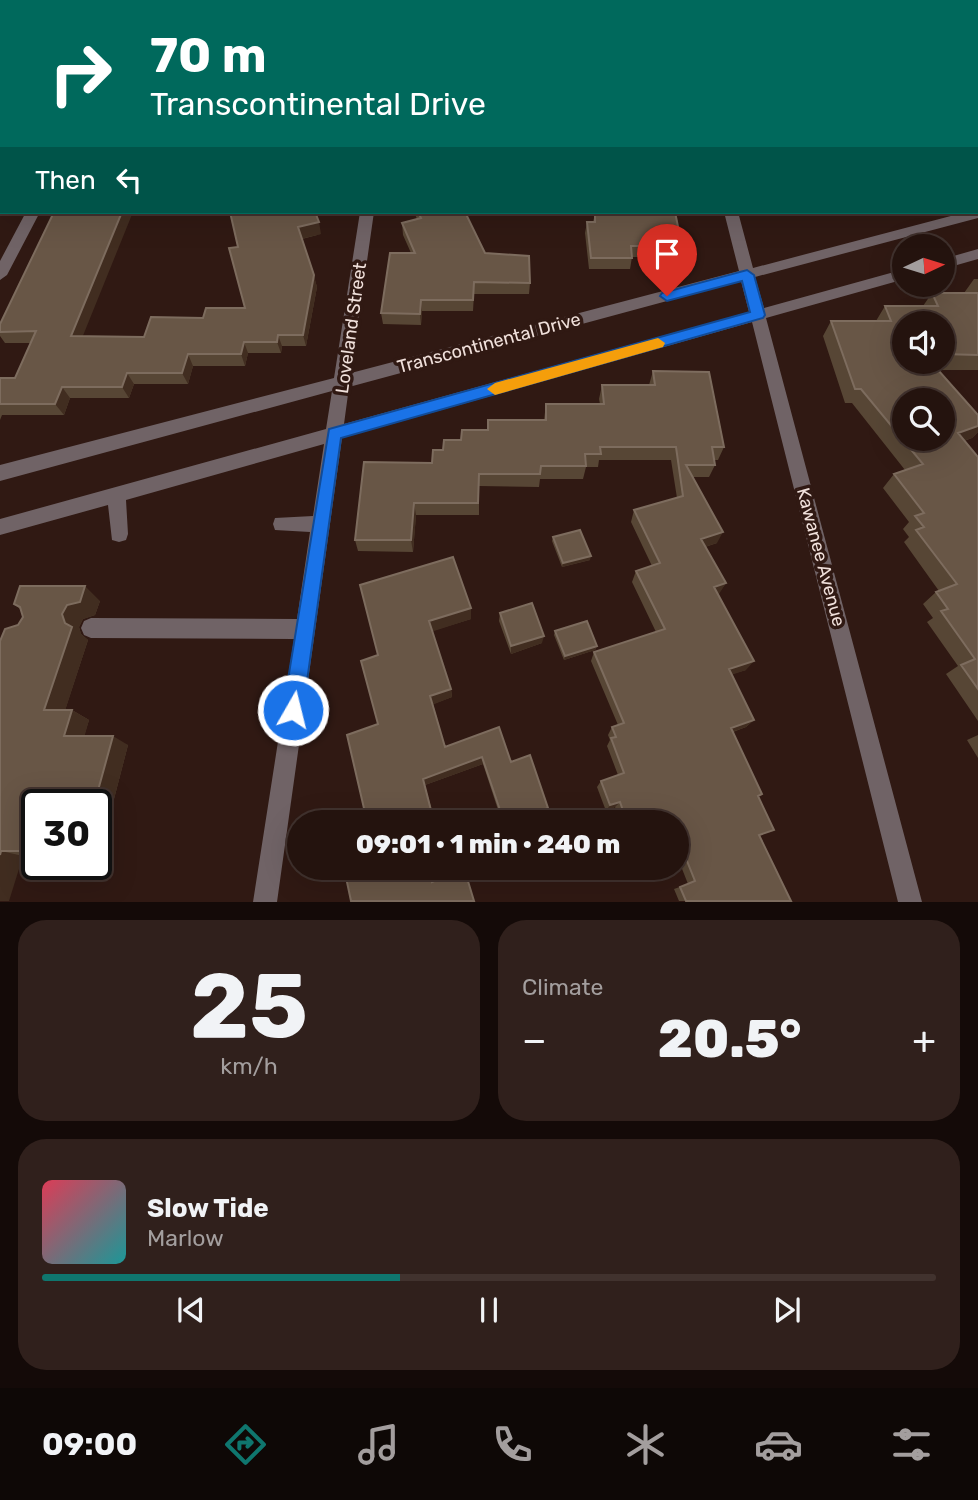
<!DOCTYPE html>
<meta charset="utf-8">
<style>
:root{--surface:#24130e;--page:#30201c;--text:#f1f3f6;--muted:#a39e9e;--line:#41322e;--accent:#0f766e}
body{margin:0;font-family:Rubik,sans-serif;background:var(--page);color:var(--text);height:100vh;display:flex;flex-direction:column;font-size:26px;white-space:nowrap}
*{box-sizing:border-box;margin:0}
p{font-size:23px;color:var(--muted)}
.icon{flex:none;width:38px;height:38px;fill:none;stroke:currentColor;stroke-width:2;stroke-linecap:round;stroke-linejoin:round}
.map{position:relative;height:902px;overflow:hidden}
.panel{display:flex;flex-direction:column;gap:18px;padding:18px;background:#140a08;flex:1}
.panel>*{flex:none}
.banner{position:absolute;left:0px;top:0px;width:978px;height:214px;box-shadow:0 7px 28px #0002,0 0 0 2px var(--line);background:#00695c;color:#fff;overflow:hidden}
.needle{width:46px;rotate:86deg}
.buttons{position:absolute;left:892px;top:234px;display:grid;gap:14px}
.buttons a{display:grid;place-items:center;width:63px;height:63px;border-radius:50%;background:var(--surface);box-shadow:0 7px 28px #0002,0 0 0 2px var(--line);font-size:35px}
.speed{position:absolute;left:21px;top:789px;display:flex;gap:14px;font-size:35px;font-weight:700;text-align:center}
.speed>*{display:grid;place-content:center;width:91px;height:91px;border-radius:50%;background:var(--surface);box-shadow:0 7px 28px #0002,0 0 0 2px var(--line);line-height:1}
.speed .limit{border:4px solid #111;border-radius:10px;background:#fff;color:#111}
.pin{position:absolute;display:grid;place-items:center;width:60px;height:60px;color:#fff;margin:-72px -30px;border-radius:50% 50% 50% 0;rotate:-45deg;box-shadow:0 0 7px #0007}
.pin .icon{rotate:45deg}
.me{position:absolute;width:77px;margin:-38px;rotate:8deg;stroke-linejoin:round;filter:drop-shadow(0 0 5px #0008)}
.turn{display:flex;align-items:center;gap:24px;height:147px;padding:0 35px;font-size:32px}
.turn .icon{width:91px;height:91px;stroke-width:2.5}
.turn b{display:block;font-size:49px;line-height:60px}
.then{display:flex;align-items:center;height:66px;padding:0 35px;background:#0003;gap:14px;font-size:26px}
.big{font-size:52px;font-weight:800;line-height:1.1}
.panel .card{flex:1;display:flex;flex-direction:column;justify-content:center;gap:10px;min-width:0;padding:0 24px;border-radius:28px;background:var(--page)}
.panel .dial{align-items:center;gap:0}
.dial b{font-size:91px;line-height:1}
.song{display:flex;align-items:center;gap:21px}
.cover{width:84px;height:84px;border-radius:10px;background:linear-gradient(135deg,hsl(350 70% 55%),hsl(180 70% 35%))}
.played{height:7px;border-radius:4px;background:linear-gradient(90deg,var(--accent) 40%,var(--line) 40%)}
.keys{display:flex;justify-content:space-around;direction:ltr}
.heat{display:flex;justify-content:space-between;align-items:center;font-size:38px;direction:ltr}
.panel .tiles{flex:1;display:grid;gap:18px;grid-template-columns:1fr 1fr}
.card:last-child{grid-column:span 2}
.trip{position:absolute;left:287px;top:810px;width:402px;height:70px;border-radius:35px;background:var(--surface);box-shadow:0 7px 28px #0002,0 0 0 2px var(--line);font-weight:800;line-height:70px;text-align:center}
.dock{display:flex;height:112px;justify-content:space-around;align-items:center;background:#0e0806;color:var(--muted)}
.dock .icon{width:49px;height:49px}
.dock .active{color:var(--accent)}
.dock b{font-size:32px;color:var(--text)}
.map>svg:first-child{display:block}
</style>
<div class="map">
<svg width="978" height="902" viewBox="0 0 978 902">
<rect width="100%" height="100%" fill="#301913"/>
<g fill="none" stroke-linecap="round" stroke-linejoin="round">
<path fill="#706366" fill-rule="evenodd" d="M134,0H144L133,2Z
M390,0H400V2H390Z
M670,0H680L681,2H671Z
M945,0H956L957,2H946Z
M976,36H978V44H976Z
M0,40H2L0,47Z
M978,208V218L755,277L764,308L905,269V279L766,318L922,902H898L752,322L342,438L277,902H253L294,639L91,638L84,635L81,628L84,621L91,618L297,619L310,532L275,530L273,524L275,518L313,516L324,444L126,500L128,534L126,540L119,542L112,540L108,505L0,535V519L326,429L332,391L0,481V465L334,378L360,212H374L351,373L739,271L724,212H738L753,268L966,212H976ZM741,281L749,312L344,424L349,387Z
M26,212H40L7,275L0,280V261Z
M978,249V259L943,269V259Z"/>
</g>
<path fill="#574635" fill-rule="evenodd" d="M718,0H790L791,2H720Z
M855,0H922L924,2H857Z
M0,11H2V22H0Z
M2,45V114H0V47Z
M976,73L978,75V179H976Z
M414,212H465L485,253L530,283L529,294H474L473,311H422L421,325L383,324L381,313L411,253L403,235L402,223L417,219Z
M607,212H675L682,246L679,257H632L630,269H589L585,233L587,222H593L595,214H609Z
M792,212H841L839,215H794Z
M321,234L302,239L317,287L306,346H282L281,353H248L245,366H193L188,384H134L129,398H70L64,415H2L0,420V378H15L31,343H5L0,336V324L83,336L144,337L203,318L245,308L229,248Z
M974,279H978V370H937L978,415V432L972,438L964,441L978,457V721L946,674L958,666L927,622L933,618L923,604L936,592L939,591L904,542L909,537L903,529L909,522L883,488L894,474L905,470L852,403H845L823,336L831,321H876L885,306H923L932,293H964ZM943,324V362H905Z
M653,371L724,447L718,460H714L715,465L709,477H693L717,543L705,547L726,583L718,594L746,670L732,674L754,720L746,727L733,732L758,796L760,836L791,901H679L674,889L688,884L677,856V822H664V821L659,822H621L615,807L606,811L597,787L601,781L618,775L607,746L610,740L608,735L612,727L618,725L591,661L594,652L656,632L632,582L636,571L652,566L631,522L634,510L677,498L671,460H599L598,467H586L583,479H540L539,487L479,486V515H416L413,552L358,551L355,540L432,463L443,450L461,440L488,430L544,420L546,404H600L599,399L602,385H649Z
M553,537L590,560L562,567L552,541Z
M100,601L95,615L83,619L79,627L81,634L88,640L65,710H72L89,720L84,736L128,745L107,826H96V805H37V856H23L0,901L18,625L23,617L20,609L14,604Z
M471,608V619L432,631L451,689L452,697L433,704L445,747L511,762L546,814L523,822H502L483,764L425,785L435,822H350L366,817L378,724V655Z
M500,613L542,643L511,654L499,621Z
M555,631L597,646L595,650L564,660L554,635Z
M978,735V758L967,740Z"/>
<path fill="#412d20" d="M63,0H75L74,2H62Z
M2,153V167H0V154Z
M122,212H133L78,348L71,336Z
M319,222L321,234L301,239L298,227Z
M314,275L317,287L306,346L303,335Z
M421,300L422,311L421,325L420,314Z
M278,335L282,346L281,353L277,342Z
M244,342L248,353L245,366L241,354Z
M188,354L193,366L188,384L182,373Z
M127,373L134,384L129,398L122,387Z
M62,387L70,398L64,415L55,404Z
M978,426V432L972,438L945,447L958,433Z
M414,503L416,515L413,552L411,540Z
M723,532L717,543L695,550L701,539Z
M591,556L590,560L562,567L563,563Z
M726,583L719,594L708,598L714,587Z
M85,586L100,601L95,615L83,619L79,627L81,634L88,640L62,720L44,710L62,614L67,605Z
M471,608V619L431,632L429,621Z
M544,636L542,643L511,654V646Z
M597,646L595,650L564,660L565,656Z
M754,661L746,670L722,678L729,669Z
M451,689L452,697L432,705L430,696Z
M72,710L89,720L82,745L64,736Z
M754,720L746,727L723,735L731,728Z
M113,736L128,745L107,826L96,822V805H94Z
M482,757L483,764L425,785L434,822L423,779Z
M620,802L615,807L606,811L610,805Z
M548,808L546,814L523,822H511Z
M669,816L664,821L659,822H651Z
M37,825V853L29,851Z
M1,851L23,856L9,901H0V855Z"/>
<path fill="#685646" stroke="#7d6c5e" stroke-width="2" fill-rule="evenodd" d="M0,0H63L62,2H2V11H0Z
M187,0H363V2H186Z
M418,0H623L625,2H418Z
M736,0H790L791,2H738Z
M876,0H922L924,2H878Z
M2,45V102H0V47Z
M976,73L978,75V166H976Z
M0,122H2V153L0,154Z
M54,212H122L71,336L144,337L151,317L203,318L206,308H245L229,248L238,247L230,212H315L319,222L298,227L314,275L303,335H278L277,342H244L241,354H188L182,373H127L122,387H62L55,404H0V378H15L36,331L0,332V324Z
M418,212H465L485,253L529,256L530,283L474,282L473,300H421L420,314L381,313L390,253H415L402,223L421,218Z
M618,212H675L682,246H631L632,258H591L587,222H595V214H620Z
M932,293H978V355L943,354V324H905V362H931L978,415V426L958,433L978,457V689L961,665L975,659L941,611L948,609L936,592L957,584L916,530L924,527L915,516L924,513L894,474L923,464L861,389H855L831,321H891L885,306H938ZM905,401H943V439H905Z
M653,371L709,372L724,447H712L715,465H686L723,532L701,539L726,583L714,587L754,661L729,669L754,720L731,728L762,794L758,796L774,830L759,835L791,901H686L680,887L695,881L677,836V822H672L669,816L651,822H627L620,802L610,805L601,781L624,773L611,738L616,737L612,727L624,723L594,652L665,629L636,571L660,563L634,510L683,496L676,447H600L601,454H585L586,466H541L540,474H479L478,503H414L411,540H355L364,462L432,463L433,450H443L444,440H461L462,430H488V420H546V404H604L602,385H655Z
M580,530L591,556L563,563L553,537Z
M453,557L471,608L429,621L451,689L430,696L445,747L499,727L511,762L530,755L548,808L511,822H504L482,757L423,779L434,822H350L366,817L347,735L378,724L361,661L378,655L360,585Z
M20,586H85L80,602L67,605L62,614L65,623L72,627L44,710H72L64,736H113L94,805H37V825L29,851H1L0,855V641L5,629L18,625L23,617L20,607L14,604Z
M532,603L544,636L511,646L500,613Z
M587,621L597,646L565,656L555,631Z
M344,868H429L432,882L464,868L474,901H351Z"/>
<path fill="#1a73e8" stroke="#114b97" stroke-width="2" d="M747,270L754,275L765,315L763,318L341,438L303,710L300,717L293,720L286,717L283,710L329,429L750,312L742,281L667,301L660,296L662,293Z"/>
<path fill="#f59e0b" d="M658,338L665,343L663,347L495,395L487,389L495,383Z"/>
<g text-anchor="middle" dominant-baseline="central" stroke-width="7" stroke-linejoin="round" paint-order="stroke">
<g font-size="18" fill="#f0e0db" stroke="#301913">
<text transform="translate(351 328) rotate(-82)">Loveland Street</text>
<text transform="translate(489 343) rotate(-15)">Transcontinental Drive</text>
<text transform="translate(821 557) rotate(75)">Kawanee Avenue</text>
</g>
</g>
</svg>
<div class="buttons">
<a><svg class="needle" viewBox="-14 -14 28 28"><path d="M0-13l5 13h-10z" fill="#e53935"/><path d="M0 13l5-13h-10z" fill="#a39e9e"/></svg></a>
<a><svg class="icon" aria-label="sound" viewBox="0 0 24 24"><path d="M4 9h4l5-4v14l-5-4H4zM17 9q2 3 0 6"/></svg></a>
<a><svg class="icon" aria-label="search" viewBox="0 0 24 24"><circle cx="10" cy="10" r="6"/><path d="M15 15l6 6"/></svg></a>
</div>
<div class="speed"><div class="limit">30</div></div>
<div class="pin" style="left:667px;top:296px;background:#d93025"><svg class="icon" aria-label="arrive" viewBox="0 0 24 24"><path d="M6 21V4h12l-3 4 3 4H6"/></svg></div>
<svg class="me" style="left:293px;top:710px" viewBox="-20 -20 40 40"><circle r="17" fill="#1a73e8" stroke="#fff" stroke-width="3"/><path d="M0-11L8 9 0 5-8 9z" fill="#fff"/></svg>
<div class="trip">09:01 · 1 min · 240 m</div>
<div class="banner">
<div class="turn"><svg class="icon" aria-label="right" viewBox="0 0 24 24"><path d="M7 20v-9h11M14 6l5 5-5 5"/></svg><div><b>70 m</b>Transcontinental Drive</div></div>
<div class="then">Then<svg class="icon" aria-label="left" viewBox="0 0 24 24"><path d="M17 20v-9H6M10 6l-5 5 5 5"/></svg></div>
</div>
</div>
<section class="panel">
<div class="tiles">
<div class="card dial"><b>25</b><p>km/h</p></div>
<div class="card"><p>Climate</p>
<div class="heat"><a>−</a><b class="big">20.5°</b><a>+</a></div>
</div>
<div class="card">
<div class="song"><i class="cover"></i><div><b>Slow Tide</b><p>Marlow</p></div></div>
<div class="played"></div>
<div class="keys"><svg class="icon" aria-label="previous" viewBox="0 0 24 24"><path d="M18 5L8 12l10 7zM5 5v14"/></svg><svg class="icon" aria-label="pause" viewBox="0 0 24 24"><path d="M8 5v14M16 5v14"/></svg><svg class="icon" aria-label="next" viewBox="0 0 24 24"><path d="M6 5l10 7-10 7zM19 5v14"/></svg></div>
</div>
</div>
</section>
<nav class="dock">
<b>09:00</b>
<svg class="icon active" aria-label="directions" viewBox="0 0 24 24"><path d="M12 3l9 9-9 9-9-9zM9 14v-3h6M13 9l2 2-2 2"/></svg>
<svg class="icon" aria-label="music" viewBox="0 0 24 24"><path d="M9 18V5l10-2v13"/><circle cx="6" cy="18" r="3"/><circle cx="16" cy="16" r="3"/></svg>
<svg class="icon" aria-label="phone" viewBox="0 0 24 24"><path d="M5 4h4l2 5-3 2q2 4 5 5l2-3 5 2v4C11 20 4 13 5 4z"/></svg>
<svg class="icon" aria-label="climate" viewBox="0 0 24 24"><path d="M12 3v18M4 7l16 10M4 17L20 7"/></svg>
<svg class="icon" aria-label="car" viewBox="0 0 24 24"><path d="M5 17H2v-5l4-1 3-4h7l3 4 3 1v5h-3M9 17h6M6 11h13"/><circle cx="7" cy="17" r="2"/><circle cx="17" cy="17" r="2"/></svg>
<svg class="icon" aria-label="filters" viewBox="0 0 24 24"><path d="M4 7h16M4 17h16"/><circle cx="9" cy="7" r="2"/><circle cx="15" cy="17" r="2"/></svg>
</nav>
